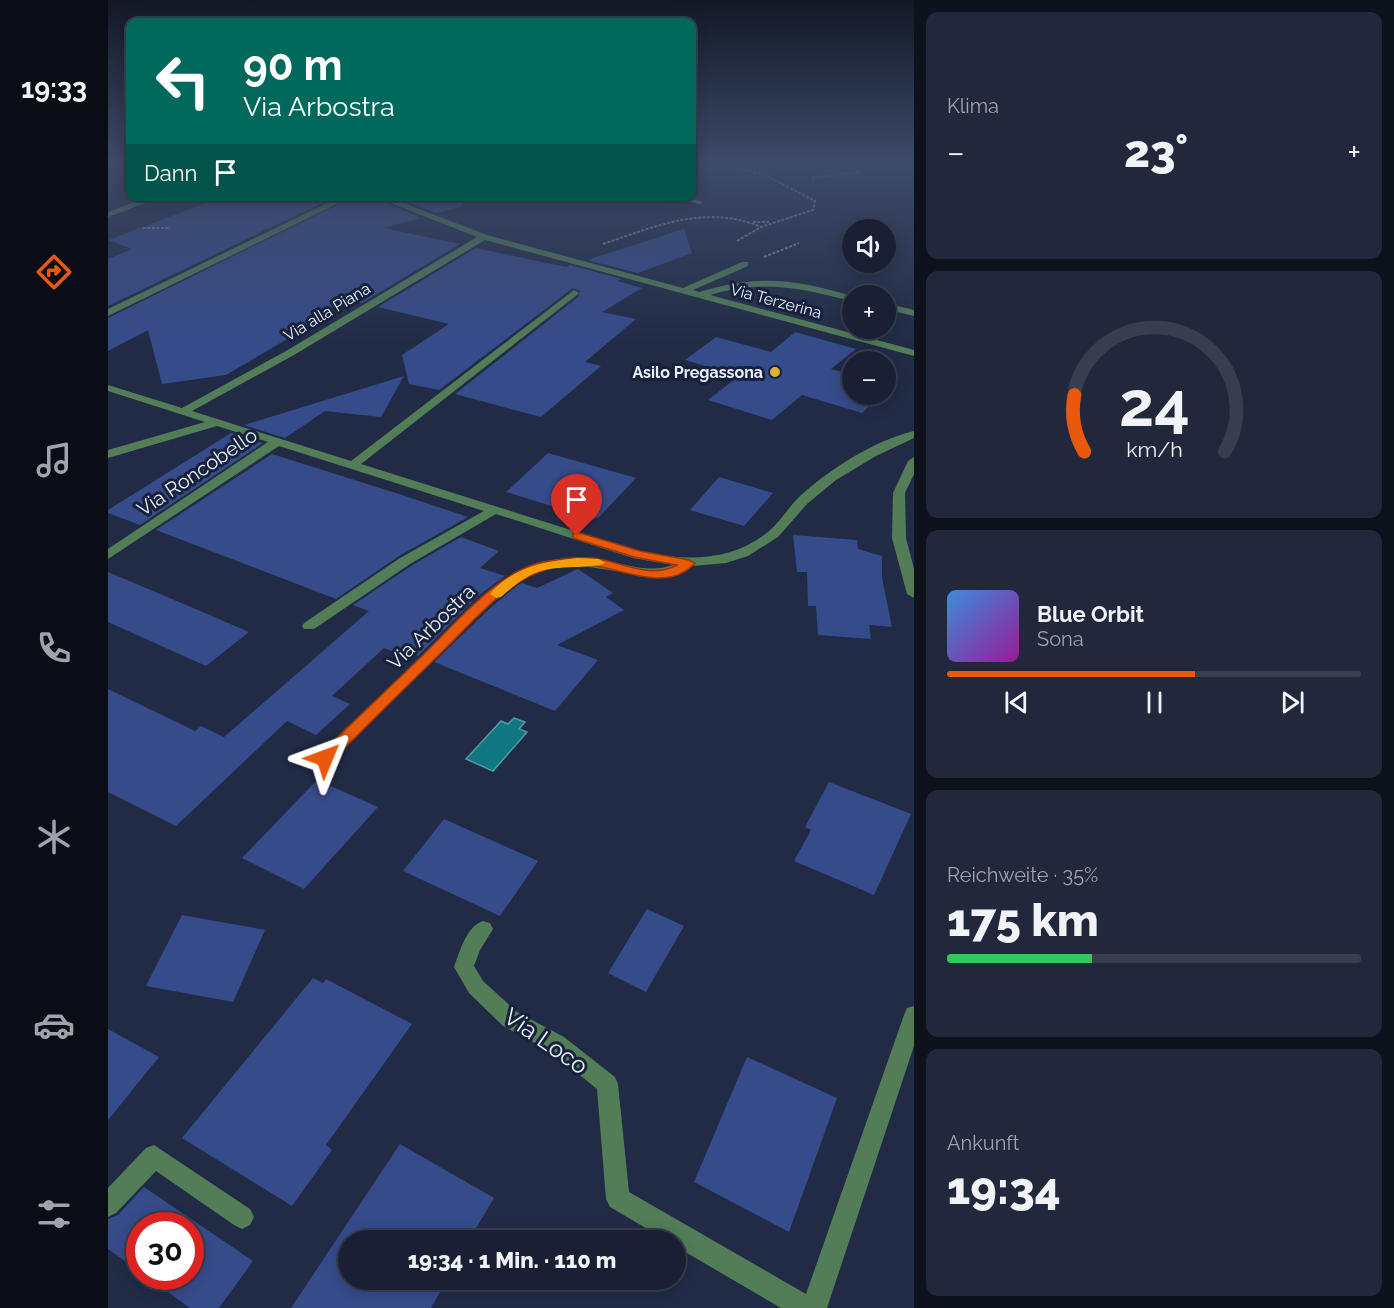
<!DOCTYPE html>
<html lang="de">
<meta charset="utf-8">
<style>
:root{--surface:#192034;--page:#22283c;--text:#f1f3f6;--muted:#9fa3ac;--line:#373e4f;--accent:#ea580c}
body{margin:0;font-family:Raleway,sans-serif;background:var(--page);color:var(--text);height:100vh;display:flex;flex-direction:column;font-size:22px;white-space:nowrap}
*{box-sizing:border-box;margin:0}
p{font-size:20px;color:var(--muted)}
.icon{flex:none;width:33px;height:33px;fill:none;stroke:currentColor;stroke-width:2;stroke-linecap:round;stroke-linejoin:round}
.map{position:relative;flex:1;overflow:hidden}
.panel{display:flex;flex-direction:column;gap:12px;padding:12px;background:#0e121d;width:480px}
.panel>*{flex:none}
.top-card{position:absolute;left:18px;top:18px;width:570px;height:183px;border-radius:12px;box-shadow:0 3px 15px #0003,0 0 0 2px var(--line);background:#00695c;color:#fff;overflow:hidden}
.buttons{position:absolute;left:734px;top:219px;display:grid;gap:12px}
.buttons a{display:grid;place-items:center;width:54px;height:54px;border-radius:50%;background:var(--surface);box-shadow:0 3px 15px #0003,0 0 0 2px var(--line);font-size:30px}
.speed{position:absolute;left:18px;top:1212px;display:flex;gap:12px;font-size:30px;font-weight:700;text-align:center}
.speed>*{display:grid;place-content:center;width:78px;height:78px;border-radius:50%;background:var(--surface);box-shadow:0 3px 15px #0003,0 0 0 2px var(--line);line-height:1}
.speed .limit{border:9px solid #d22;background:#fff;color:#111}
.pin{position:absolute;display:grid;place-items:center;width:51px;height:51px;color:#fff;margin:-62px -26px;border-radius:50% 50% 50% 0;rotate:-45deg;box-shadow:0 0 6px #0007}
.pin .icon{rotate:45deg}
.me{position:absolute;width:66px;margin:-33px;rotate:46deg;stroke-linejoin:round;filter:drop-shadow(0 0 4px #0008)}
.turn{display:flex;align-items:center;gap:21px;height:126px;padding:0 18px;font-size:27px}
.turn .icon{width:78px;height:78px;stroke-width:2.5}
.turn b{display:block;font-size:42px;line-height:51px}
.then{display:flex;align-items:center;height:57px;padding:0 18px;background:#0003;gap:12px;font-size:22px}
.big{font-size:45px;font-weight:800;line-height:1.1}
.panel .tile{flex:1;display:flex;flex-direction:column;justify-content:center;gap:9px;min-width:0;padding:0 21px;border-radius:12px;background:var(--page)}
.panel .dial{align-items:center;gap:0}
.dial svg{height:156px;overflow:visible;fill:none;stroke:var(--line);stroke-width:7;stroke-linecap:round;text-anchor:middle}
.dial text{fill:var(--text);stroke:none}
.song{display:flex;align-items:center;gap:18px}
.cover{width:72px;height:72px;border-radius:9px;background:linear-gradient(135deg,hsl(210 70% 55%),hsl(300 70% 35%))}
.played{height:6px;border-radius:3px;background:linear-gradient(90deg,var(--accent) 60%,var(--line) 60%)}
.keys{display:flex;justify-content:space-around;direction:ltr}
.heat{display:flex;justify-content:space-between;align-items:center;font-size:33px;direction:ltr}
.charge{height:9px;border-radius:4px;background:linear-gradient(90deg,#34c759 35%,var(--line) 0)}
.trip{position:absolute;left:230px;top:1230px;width:348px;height:60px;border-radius:30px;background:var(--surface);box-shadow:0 3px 15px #0003,0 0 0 2px var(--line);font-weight:800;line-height:60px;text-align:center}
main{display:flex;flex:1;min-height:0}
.tab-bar{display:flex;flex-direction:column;width:108px;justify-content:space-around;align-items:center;background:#0a0d15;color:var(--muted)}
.tab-bar .icon{width:42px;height:42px}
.tab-bar .active{color:var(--accent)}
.tab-bar b{font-size:27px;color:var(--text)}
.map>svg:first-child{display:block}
</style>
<main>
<nav class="tab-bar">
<b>19:33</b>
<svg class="icon active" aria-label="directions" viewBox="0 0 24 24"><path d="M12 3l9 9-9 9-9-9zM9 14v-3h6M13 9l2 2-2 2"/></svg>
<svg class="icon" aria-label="music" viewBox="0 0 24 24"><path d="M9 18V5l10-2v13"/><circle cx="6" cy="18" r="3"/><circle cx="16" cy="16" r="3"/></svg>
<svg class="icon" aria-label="phone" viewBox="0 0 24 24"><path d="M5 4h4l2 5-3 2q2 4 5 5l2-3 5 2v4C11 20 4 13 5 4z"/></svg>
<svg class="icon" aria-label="climate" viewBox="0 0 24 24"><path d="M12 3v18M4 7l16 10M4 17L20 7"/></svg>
<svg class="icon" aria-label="car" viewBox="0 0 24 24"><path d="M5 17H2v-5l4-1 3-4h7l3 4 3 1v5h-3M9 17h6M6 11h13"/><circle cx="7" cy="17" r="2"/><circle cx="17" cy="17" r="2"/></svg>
<svg class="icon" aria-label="filters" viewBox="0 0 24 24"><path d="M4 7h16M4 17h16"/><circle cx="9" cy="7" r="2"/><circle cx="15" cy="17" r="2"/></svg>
</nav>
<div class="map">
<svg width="806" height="1308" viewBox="0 0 806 1308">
<rect width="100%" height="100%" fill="#212b46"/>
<path fill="#0f7682" stroke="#509aa7" stroke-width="1.5" d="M406,718L417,722L411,729L419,732L385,771L358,759L393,721L400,724Z"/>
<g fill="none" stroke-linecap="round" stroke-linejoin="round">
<path fill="#509aa7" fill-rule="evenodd" d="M559,196H574L595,202L592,204Z"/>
</g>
<path fill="#364b8a" d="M116,196H228L0,306V259L24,249L1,240Z
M247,196H263L313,218L275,228L352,244L254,303L244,301L118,375L54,384L40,330L0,351V318Z
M285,196H353L355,206L329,213Z
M576,229L584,253L530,273L479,260Z
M368,248L458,267L462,265L514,279L509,281L534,288L494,312L528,319L477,362L493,366L433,417L347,394L470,297L472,291L465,288L331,390L301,384L294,355L341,324L270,307Z
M687,332L748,349L723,369L744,375V394H774L754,413L694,395L664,420L600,400L631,376L577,360L608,337L663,352Z
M296,376L273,417L217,411L177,438L136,425Z
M123,433L155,443L32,525L0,513V510Z
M440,453L528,478L491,517L485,519L398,492Z
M164,454L294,495L360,517L291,556L228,599L48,530Z
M611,477L665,493L636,526L582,510Z
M685,535L749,540L750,549L774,556V578L784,627L761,625L763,639L710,635L708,606H700L699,572H689Z
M353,537L391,551L372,568L397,576L370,596L310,656L298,651L294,655L276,648L224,696L242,704L208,735L179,721L68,826L0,792V689L87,731L93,726L116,737L261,611L245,605L303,566Z
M470,569L505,593L498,597L516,610L449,645L490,660L447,711L326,662L381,609L410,585L414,583L429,588Z
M0,572L97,613L141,632L98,666L0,622Z
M209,780L270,807L196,889L134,858Z
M721,782L803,814L766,895L686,861L703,830L697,827Z
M336,819L430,861L392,916L295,871Z
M539,909L576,926L538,992L500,973Z
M74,915L157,930L125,1002L38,986Z
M205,978L215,983L218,979L304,1024L218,1145L224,1150L184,1206L74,1138Z
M0,1029L51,1057L0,1120Z
M639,1057L729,1098L681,1232L586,1182Z
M292,1144L386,1198L361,1240H240V1280H339L323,1308H183Z
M36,1187L145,1261L111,1308H82L38,1276H82V1226H32V1272L0,1249V1219L10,1215Z"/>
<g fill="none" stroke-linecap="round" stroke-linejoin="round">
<path stroke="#828a9f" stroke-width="2" stroke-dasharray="3 1.5" stroke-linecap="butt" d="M704,178L752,172
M645,222H661
M35,228H61
M629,241L653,227
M495,244C548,226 599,204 653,227L705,210L707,201L657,175L630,169
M656,257L691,243"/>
<path fill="#527d57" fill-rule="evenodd" d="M43,196H56L0,217V212Z
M234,196H245L0,316V309Z
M265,196H277L379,235L575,288L634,262H640V266L585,290L591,292C652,274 685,279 745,296L744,301C692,288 655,279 602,295L806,350V356L377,240L186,355L84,411L243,461L466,290L471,293L469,295L253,464L533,552C578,561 623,562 660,532C672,522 680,508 691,497C722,469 765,441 806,431V438L768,456L728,480L699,504L670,537L640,556L618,563L585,566L573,572L546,577L475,566L448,567L424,574L409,583L379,607L223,762H211L209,758L211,754C246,720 282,687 317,653C352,618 388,572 439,561C456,558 473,556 489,559C515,563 540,574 565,565L525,558L388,514L302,564L206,629H196L194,626L196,623L292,558L376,511L171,446L0,559V549L160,442L109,426L0,458V450L97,422L0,391V385L74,408L178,351L369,237Z
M777,303L806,310V316L777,309Z
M806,457V474L797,493L798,538L806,569V598L799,594L784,538L785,493L800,461Z
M375,921L382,923L385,929L372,950L366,966L375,981L409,1012L456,1037L507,1077L510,1084L521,1192L698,1294L796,1015L799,1008L806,1006V1046L719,1308H673L567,1246V1240H558L502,1207L498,1199L489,1089L442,1051L395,1026L361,993L346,967C352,951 358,927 375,921Z
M46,1145L142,1209L146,1217L142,1225L134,1229L126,1225L48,1171L8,1213L0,1217V1188L38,1148Z"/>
</g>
<linearGradient id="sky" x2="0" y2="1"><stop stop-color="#121826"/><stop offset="0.47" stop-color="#3d4a68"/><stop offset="1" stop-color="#3d4a68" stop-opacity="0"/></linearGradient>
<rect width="806" height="344" fill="url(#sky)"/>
<path fill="#ea580c" stroke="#983908" stroke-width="1.5" d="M469,532L532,551L581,560L587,563C561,592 519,571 488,566C472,564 450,565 434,571C395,584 365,622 336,650C298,687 260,724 223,762H212L210,758L212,754C246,721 280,689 314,656C345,626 391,570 435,562C451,559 468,557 485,558C512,561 542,580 569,565L526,557L465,538V533Z"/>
<path fill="#f59e0b" d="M469,558L491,559L497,563C492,568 450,566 437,570C419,574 407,585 393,597L388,598L382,594C404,567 436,562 469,558Z"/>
<circle fill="#deb133" stroke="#18213c" stroke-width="2" cx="667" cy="372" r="6"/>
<g text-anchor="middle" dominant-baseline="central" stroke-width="6" stroke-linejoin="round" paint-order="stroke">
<g font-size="16" fill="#e9effd" stroke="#18213c">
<text transform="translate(668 301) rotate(15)">Via Terzerina</text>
<text transform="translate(219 312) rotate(-31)">Via alla Piana</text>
</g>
<g font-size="16" font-weight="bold" fill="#e9effd" stroke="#18213c" text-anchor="end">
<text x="655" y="372">Asilo Pregassona</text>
</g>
<g font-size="20" fill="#e9effd" stroke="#18213c">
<text transform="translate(89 472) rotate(-34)">Via Roncobello</text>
<text transform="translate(323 627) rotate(-44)">Via Arbostra</text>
</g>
<g font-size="24" fill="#e9effd" stroke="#18213c">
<text transform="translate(438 1041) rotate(35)">Via Loco</text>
</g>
</g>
</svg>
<div class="buttons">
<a><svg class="icon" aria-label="sound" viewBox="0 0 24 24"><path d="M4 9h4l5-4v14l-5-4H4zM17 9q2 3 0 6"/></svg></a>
<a>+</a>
<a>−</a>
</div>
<div class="speed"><div class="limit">30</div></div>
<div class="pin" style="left:469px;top:536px;background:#d93025"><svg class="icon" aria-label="arrive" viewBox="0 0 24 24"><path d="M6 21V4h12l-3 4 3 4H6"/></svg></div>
<svg class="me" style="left:217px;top:758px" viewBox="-20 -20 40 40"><path d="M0-17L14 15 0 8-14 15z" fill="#ea580c" stroke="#fff" stroke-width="4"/></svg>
<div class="trip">19:34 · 1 Min. · 110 m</div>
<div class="top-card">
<div class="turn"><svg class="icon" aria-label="left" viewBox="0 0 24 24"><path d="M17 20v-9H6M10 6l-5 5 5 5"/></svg><div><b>90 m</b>Via Arbostra</div></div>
<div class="then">Dann<svg class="icon" aria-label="arrive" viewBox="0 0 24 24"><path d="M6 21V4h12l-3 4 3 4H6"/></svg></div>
</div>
</div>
<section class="panel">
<div class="tile"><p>Klima</p>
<div class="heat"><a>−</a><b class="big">23°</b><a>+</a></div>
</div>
<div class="tile dial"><svg viewBox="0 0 100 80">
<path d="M14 69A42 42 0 1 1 86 69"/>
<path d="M14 69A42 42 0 0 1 9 40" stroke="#ea580c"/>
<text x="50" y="56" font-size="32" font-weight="700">24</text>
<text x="50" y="72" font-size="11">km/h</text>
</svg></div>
<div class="tile">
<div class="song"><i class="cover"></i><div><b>Blue Orbit</b><p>Sona</p></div></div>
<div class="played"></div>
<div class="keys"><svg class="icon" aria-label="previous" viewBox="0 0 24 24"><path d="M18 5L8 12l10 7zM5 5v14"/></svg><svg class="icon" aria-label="pause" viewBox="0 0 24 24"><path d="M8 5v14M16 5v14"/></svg><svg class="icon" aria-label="next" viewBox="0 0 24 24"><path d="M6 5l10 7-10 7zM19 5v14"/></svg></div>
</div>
<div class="tile"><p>Reichweite · 35%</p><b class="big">175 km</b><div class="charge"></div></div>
<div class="tile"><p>Ankunft</p><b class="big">19:34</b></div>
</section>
</main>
